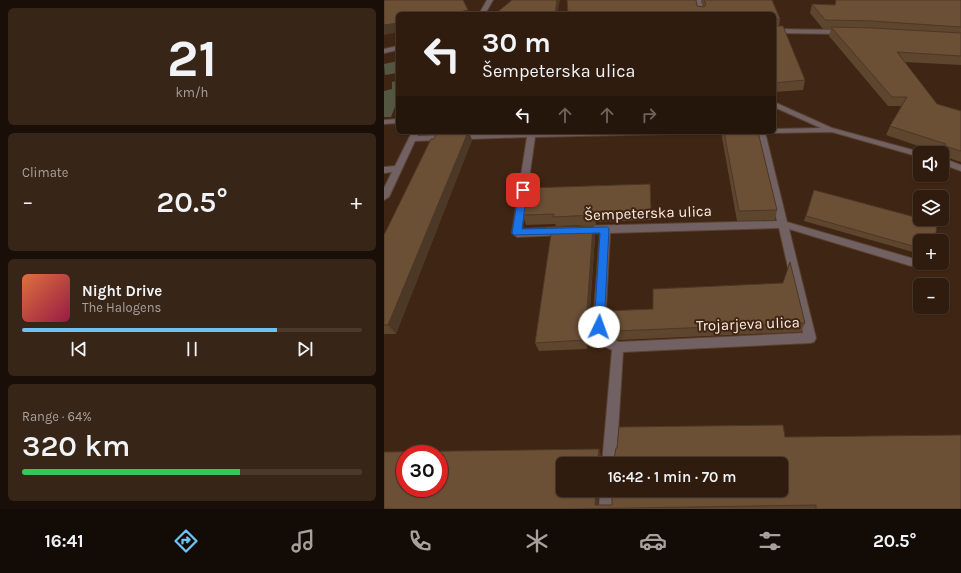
<!DOCTYPE html>
<meta charset="utf-8">
<style>
:root{--surface:#2f1c0e;--page:#372517;--text:#f1f3f6;--muted:#a7a19e;--line:#4a3a2e;--accent:#6dc2f3}
body{margin:0;font-family:Karla,sans-serif;background:var(--page);color:var(--text);height:100vh;display:flex;flex-direction:column;font-size:15px;white-space:nowrap}
*{box-sizing:border-box;margin:0}
p{font-size:13px;color:var(--muted)}
.icon{flex:none;width:22px;height:22px;fill:none;stroke:currentColor;stroke-width:2;stroke-linecap:round;stroke-linejoin:round}
.map{position:relative;flex:1;overflow:hidden}
.sheet{display:flex;flex-direction:column;gap:8px;padding:8px;background:#1a0f08;width:384px}
.sheet>*{flex:none}
.guide{position:absolute;left:12px;top:12px;width:380px;height:122px;border-radius:6px;box-shadow:0 1px 3px #0004,0 0 0 1px var(--line);background:#2f1c0e;color:var(--text);overflow:hidden}
.tools{position:absolute;left:529px;top:146px;display:grid;gap:8px}
.tools a{display:grid;place-items:center;width:36px;height:36px;border-radius:6px;background:var(--surface);box-shadow:0 1px 3px #0004,0 0 0 1px var(--line);font-size:20px}
.speed{position:absolute;left:12px;top:445px;display:flex;gap:8px;font-size:20px;font-weight:700;text-align:center}
.speed>*{display:grid;place-content:center;width:52px;height:52px;border-radius:50%;background:var(--surface);box-shadow:0 1px 3px #0004,0 0 0 1px var(--line);line-height:1}
.speed .limit{border:6px solid #d22;background:#fff;color:#111}
.pin{position:absolute;display:grid;place-items:center;width:34px;height:34px;color:#fff;margin:-17px;border-radius:8px;box-shadow:0 2px 6px #0006}
.me{position:absolute;width:44px;margin:-22px;rotate:3deg;stroke-linejoin:round;filter:drop-shadow(0 0 3px #0008)}
.turn{display:flex;align-items:center;gap:14px;height:84px;padding:0 20px;font-size:18px}
.turn .icon{width:52px;height:52px;stroke-width:2.5}
.turn b{display:block;font-size:28px;line-height:34px}
.lanes{display:flex;align-items:center;height:38px;padding:0 20px;background:#0003;justify-content:center;gap:20px;direction:ltr}
.lanes .off{opacity:.35}
.big{font-size:30px;font-weight:600;line-height:1.1}
.sheet .tile{flex:1;display:flex;flex-direction:column;justify-content:center;gap:6px;min-width:0;padding:0 14px;border-radius:6px;background:var(--page)}
.sheet .dial{align-items:center;gap:0}
.dial b{font-size:52px;line-height:1}
.song{display:flex;align-items:center;gap:12px}
.cover{width:48px;height:48px;border-radius:6px;background:linear-gradient(135deg,hsl(20 70% 55%),hsl(340 70% 35%))}
.played{height:4px;border-radius:2px;background:linear-gradient(90deg,var(--accent) 75%,var(--line) 75%)}
.keys{display:flex;justify-content:space-around;direction:ltr}
.heat{display:flex;justify-content:space-between;align-items:center;font-size:22px;direction:ltr}
.charge{height:6px;border-radius:3px;background:linear-gradient(90deg,#34c759 64%,var(--line) 0)}
.trip{position:absolute;left:172px;top:457px;width:232px;height:40px;border-radius:6px;background:var(--surface);box-shadow:0 1px 3px #0004,0 0 0 1px var(--line);font-weight:600;line-height:40px;text-align:center}
.tab-bar{display:flex;height:64px;justify-content:space-around;align-items:center;background:#130b06;color:var(--muted)}
.tab-bar .icon{width:28px;height:28px}
.tab-bar .active{color:var(--accent)}
.tab-bar b{font-size:18px;color:var(--text)}
main{display:flex;flex:1;min-height:0}
.map>svg:first-child{display:block}
</style>
<main>
<section class="sheet">
<div class="tile dial"><b>21</b><p>km/h</p></div>
<div class="tile"><p>Climate</p>
<div class="heat"><a>−</a><b class="big">20.5°</b><a>+</a></div>
</div>
<div class="tile">
<div class="song"><i class="cover"></i><div><b>Night Drive</b><p>The Halogens</p></div></div>
<div class="played"></div>
<div class="keys"><svg class="icon" aria-label="previous" viewBox="0 0 24 24"><path d="M18 5L8 12l10 7zM5 5v14"/></svg><svg class="icon" aria-label="pause" viewBox="0 0 24 24"><path d="M8 5v14M16 5v14"/></svg><svg class="icon" aria-label="next" viewBox="0 0 24 24"><path d="M6 5l10 7-10 7zM19 5v14"/></svg></div>
</div>
<div class="tile"><p>Range · 64%</p><b class="big">320 km</b><div class="charge"></div></div>
</section>
<div class="map">
<svg width="577" height="509" viewBox="0 0 577 509">
<rect width="100%" height="100%" fill="#3f2513"/>
<path fill="#535742" d="M14,61V73L1,75L0,64Z
M13,81L14,99L7,117H0V91L8,89V82Z"/>
<g fill="none" stroke-linecap="round" stroke-linejoin="round">
<defs>
<path id="minor" d="M103,0H109L101,14H95Z
M311,0H317L320,14H314Z
M390,29L460,30L463,32L460,34L390,33Z
M14,46V50L0,53V49Z
M390,102L448,128L540,153H536V157L448,132L387,133L390,132V129L437,128L390,107Z
M14,119V123L0,124V120Z
M28,132H34V136L144,132H290L286,134L151,137L138,229L181,227L186,231L181,235L133,237L128,233L143,137L31,141L5,197L0,200V188L8,172L0,173V167L11,166Z
M373,132H381L403,222L527,258L531,259L532,262L531,265L527,266L405,229L432,338L430,342L426,343L239,352L232,464H218L228,350L218,345L209,327L216,233L197,234L192,230L197,226L393,221ZM395,228L419,333L235,342L226,337L221,327L226,233Z
M558,158L577,165V171L558,164Z
M216,490H230L229,509H215Z"/>
</defs>
<use href="#minor" stroke="#5a4130" stroke-width="2"/>
<use href="#minor" fill="#726163" fill-rule="evenodd"/>
</g>
<path fill="#5d452e" fill-rule="evenodd" d="M317,0H388L396,19L395,26L421,80L419,90L390,92V14L313,6L319,7Z
M577,0V65L520,62L553,104L577,111V162L558,156V153H555L502,135L506,126L518,106H504L445,36L447,29H439L426,13L428,4L451,5Z
M53,132H92L85,133L88,140L12,334H0V235L50,139Z
M337,132H374L393,210L391,220L353,221Z
M266,184L267,220L212,222V225L172,226L171,224L142,225L139,215Z
M430,190L536,241V254L420,221Z
M209,226L211,236L206,311L208,320V324L212,332L214,341L204,342L203,349L155,351L151,343Z
M221,318L421,323L417,332L234,340L227,336L223,327Z
M401,437L577,509H0L215,449L217,456V458L230,459ZM179,464L397,490L228,505H214Z"/>
<path fill="#4c3826" d="M173,0H176L173,14H171Z
M84,10L86,14H67Z
M14,23V32L0,35V25Z
M84,132H85L88,140L12,334L4,325Z
M210,212L212,222V225L210,215Z
M209,226L211,236L205,320L203,311Z
M206,311L208,320V328L205,319Z
M201,333L204,342L203,349L201,340Z
M215,449L217,456V464L214,458Z
M212,490H215L214,508L211,505Z"/>
<path fill="#6c5036" stroke="#4c3826" fill-rule="evenodd" d="M0,0H79L84,10L67,14H14V23L0,25Z
M128,0H173L171,14H111Z
M183,0H312L313,6L320,7L322,5L320,0H388L396,19H390V24V14H184Z
M452,0H577V27L488,21L441,20L428,4L451,5Z
M390,24L391,26H399L421,80L390,83Z
M447,27L488,28L577,33V56L513,52L553,104L577,111V151L561,146L562,144L506,126L523,97H508Z
M53,132H84L4,325H0V235L47,139H50Z
M340,132H374L393,210L355,211Z
M266,184L267,210L210,212V215L169,217L170,214L139,215L144,188Z
M430,190L553,223L551,241H536V248L422,216Z
M209,226L203,311H206L205,319L212,332L201,333V340L151,343L168,227Z
M406,262L421,323L232,331L225,327L221,318V311L269,309V289L399,283Z
M399,425L401,437L577,435V509H432V505L188,509H0V452L215,449L214,458L230,459L232,448H233L235,427ZM21,454H55V488H21ZM179,464H397V490H228V505H211L212,490H179Z"/>
<path fill="#1a73e8" stroke="#114b97" d="M139,188L143,190L138,229L224,227L225,229L220,327L218,330L215,331L211,330L210,327L216,233L130,235L128,233L135,190Z"/>
<g text-anchor="middle" dominant-baseline="central" stroke-width="4" stroke-linejoin="round" paint-order="stroke">
<g font-size="15" fill="#ffede2" stroke="#3f2513">
<text transform="translate(264 213) rotate(-2)">Šempeterska ulica</text>
<text transform="translate(364 324) rotate(-2)">Trojarjeva ulica</text>
</g>
</g>
</svg>
<div class="tools">
<a><svg class="icon" aria-label="sound" viewBox="0 0 24 24"><path d="M4 9h4l5-4v14l-5-4H4zM17 9q2 3 0 6"/></svg></a>
<a><svg class="icon" aria-label="layers" viewBox="0 0 24 24"><path d="M12 4l9 5-9 5-9-5zM3 14l9 5 9-5"/></svg></a>
<a>+</a>
<a>−</a>
</div>
<div class="speed"><div class="limit">30</div></div>
<div class="pin" style="left:139px;top:190px;background:#d93025"><svg class="icon" aria-label="arrive" viewBox="0 0 24 24"><path d="M6 21V4h12l-3 4 3 4H6"/></svg></div>
<svg class="me" style="left:215px;top:327px" viewBox="-20 -20 40 40"><circle r="19" fill="#fff"/><path d="M0-13L10 11 0 6-10 11z" fill="#1a73e8"/></svg>
<div class="trip">16:42 · 1 min · 70 m</div>
<div class="guide">
<div class="turn"><svg class="icon" aria-label="left" viewBox="0 0 24 24"><path d="M17 20v-9H6M10 6l-5 5 5 5"/></svg><div><b>30 m</b>Šempeterska ulica</div></div>
<div class="lanes"><svg class="icon" aria-label="left" viewBox="0 0 24 24"><path d="M17 20v-9H6M10 6l-5 5 5 5"/></svg><svg class="icon off" aria-label="ahead" viewBox="0 0 24 24"><path d="M12 20V5M6 11l6-6 6 6"/></svg><svg class="icon off" aria-label="ahead" viewBox="0 0 24 24"><path d="M12 20V5M6 11l6-6 6 6"/></svg><svg class="icon off" aria-label="right" viewBox="0 0 24 24"><path d="M7 20v-9h11M14 6l5 5-5 5"/></svg></div>
</div>
</div>
</main>
<nav class="tab-bar">
<b>16:41</b>
<svg class="icon active" aria-label="directions" viewBox="0 0 24 24"><path d="M12 3l9 9-9 9-9-9zM9 14v-3h6M13 9l2 2-2 2"/></svg>
<svg class="icon" aria-label="music" viewBox="0 0 24 24"><path d="M9 18V5l10-2v13"/><circle cx="6" cy="18" r="3"/><circle cx="16" cy="16" r="3"/></svg>
<svg class="icon" aria-label="phone" viewBox="0 0 24 24"><path d="M5 4h4l2 5-3 2q2 4 5 5l2-3 5 2v4C11 20 4 13 5 4z"/></svg>
<svg class="icon" aria-label="climate" viewBox="0 0 24 24"><path d="M12 3v18M4 7l16 10M4 17L20 7"/></svg>
<svg class="icon" aria-label="car" viewBox="0 0 24 24"><path d="M5 17H2v-5l4-1 3-4h7l3 4 3 1v5h-3M9 17h6M6 11h13"/><circle cx="7" cy="17" r="2"/><circle cx="17" cy="17" r="2"/></svg>
<svg class="icon" aria-label="filters" viewBox="0 0 24 24"><path d="M4 7h16M4 17h16"/><circle cx="9" cy="7" r="2"/><circle cx="15" cy="17" r="2"/></svg>
<b>20.5°</b>
</nav>
